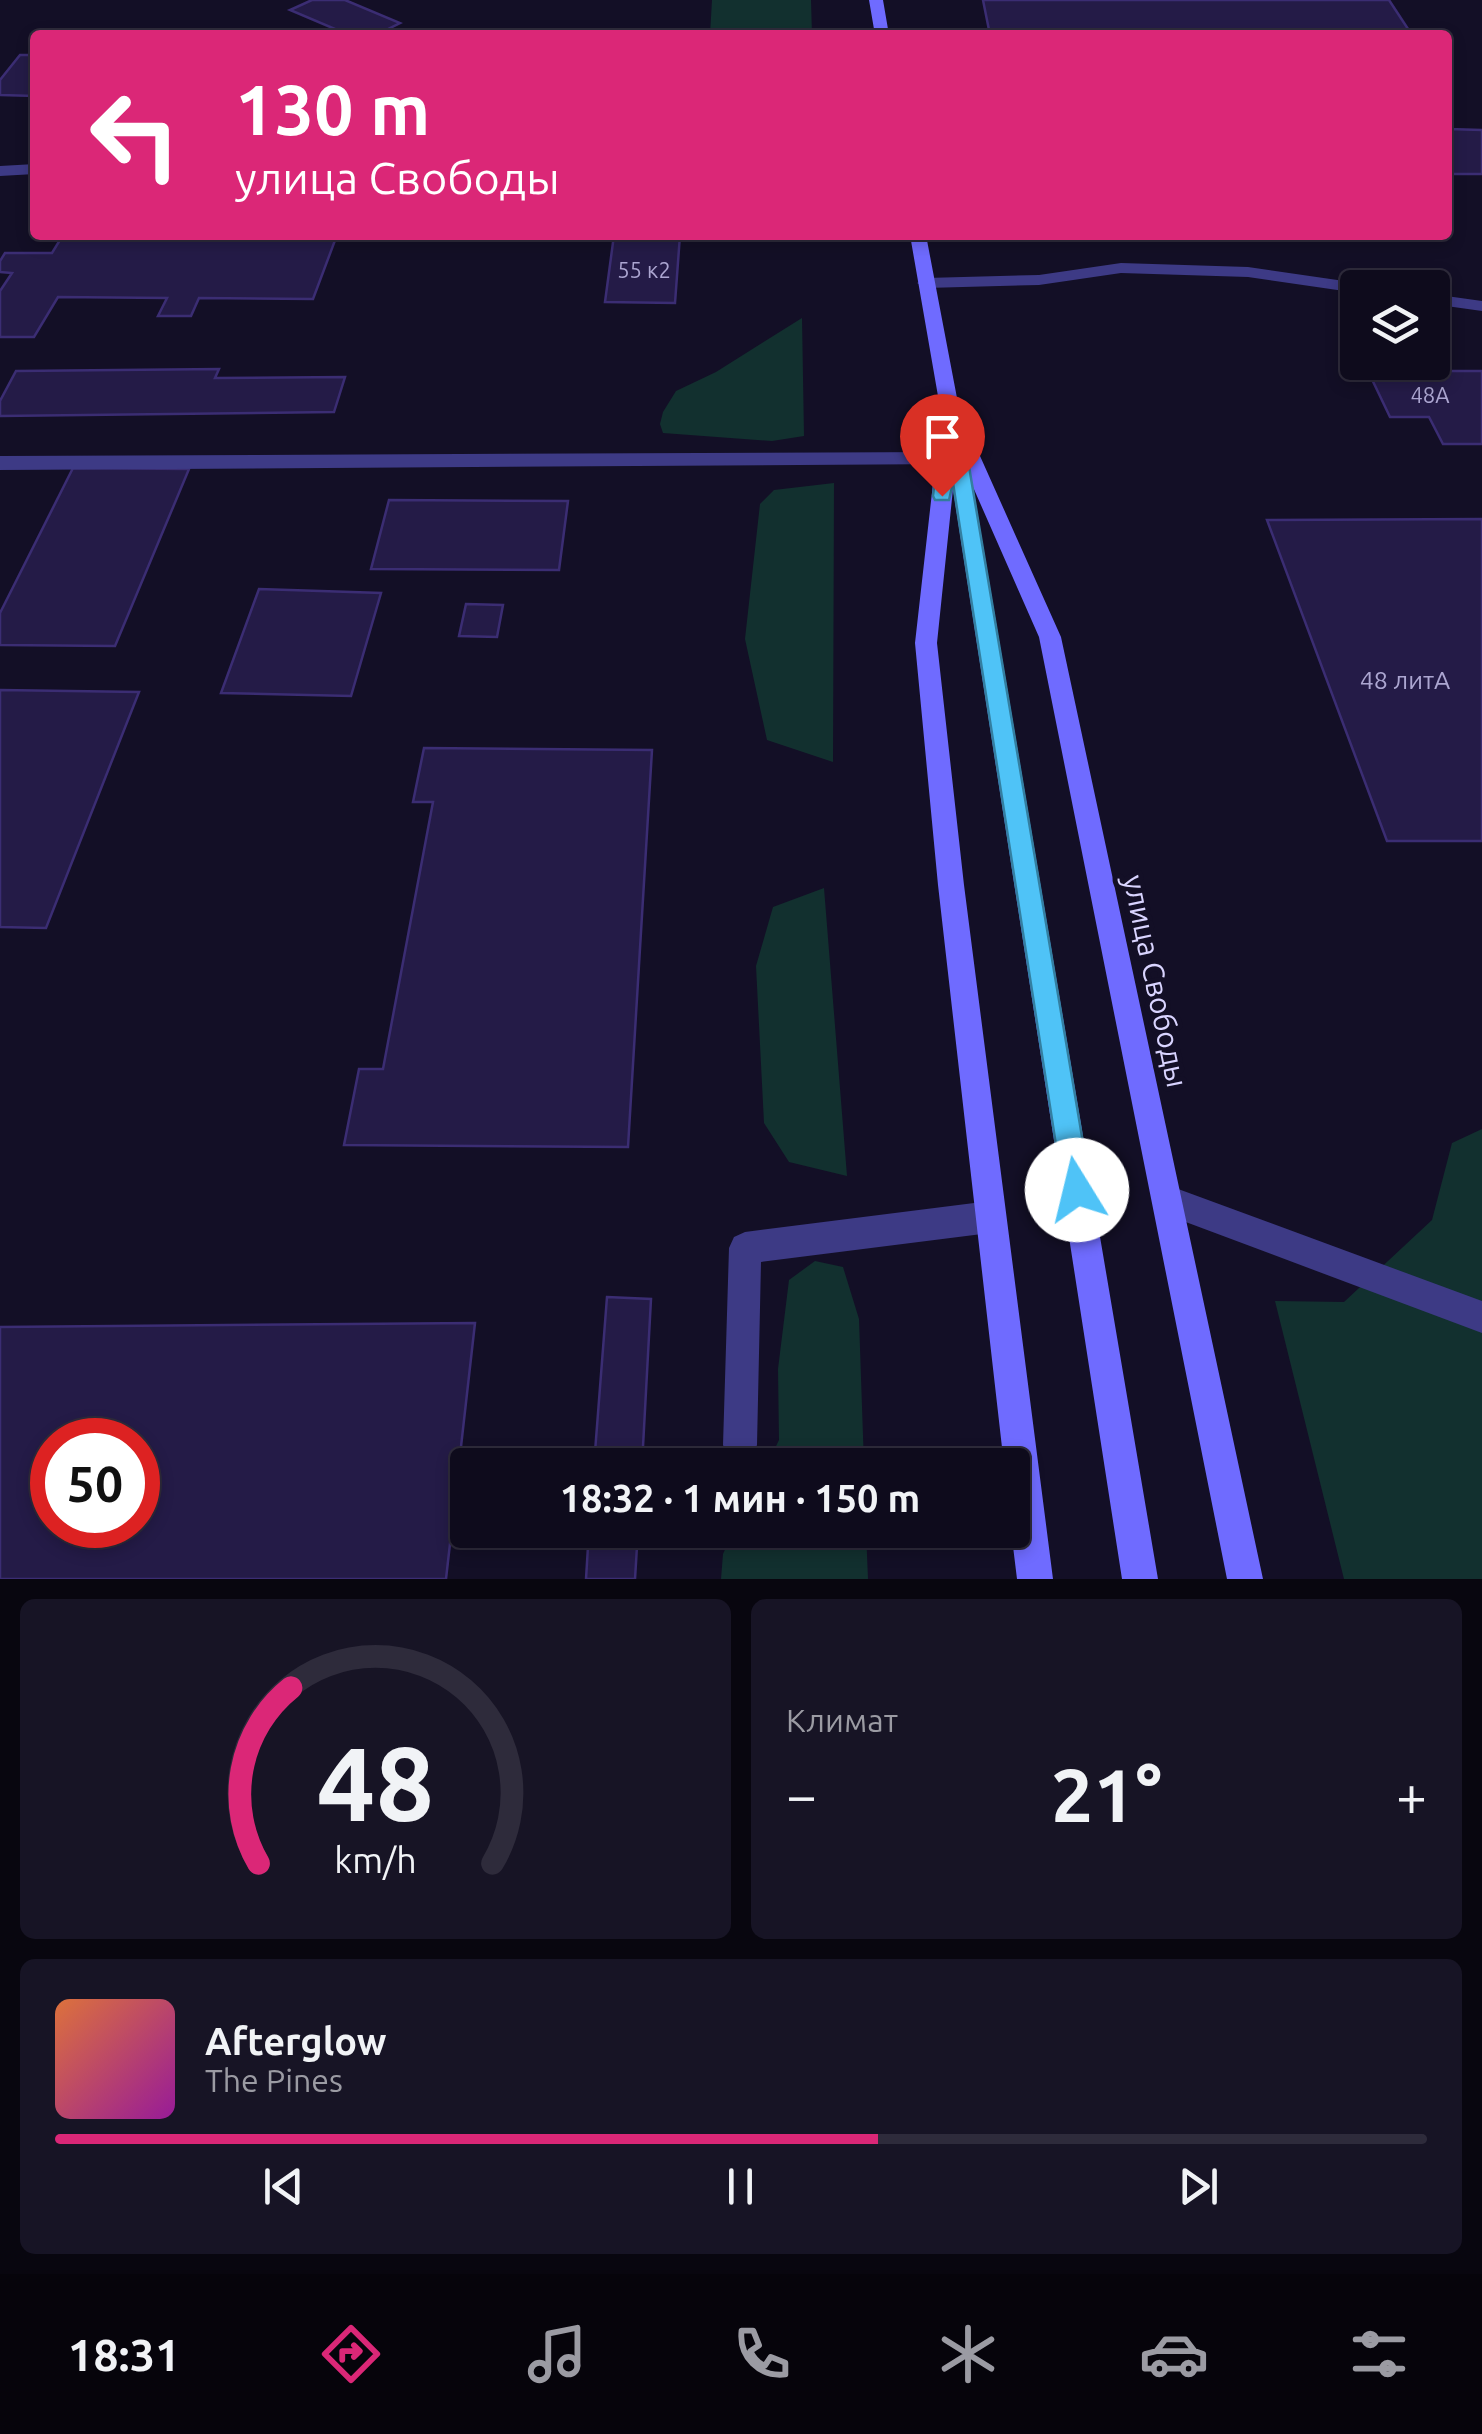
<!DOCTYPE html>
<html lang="ru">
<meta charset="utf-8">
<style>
:root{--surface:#0e0b1c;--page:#171425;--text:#f1f3f6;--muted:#9b9ba3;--line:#2e2b3b;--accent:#db2777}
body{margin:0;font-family:Ubuntu,sans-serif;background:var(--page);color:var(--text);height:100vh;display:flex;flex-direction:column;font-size:38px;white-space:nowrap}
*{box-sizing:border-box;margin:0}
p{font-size:32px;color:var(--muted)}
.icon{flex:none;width:55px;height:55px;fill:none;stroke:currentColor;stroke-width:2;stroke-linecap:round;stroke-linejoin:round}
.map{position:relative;height:1579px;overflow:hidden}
.side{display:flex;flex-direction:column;gap:20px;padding:20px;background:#08060f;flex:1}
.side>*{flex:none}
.guide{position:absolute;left:30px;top:30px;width:1422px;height:210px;border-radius:10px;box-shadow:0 5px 15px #0003,0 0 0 2px var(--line);background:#db2777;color:#fff;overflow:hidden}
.tools{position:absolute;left:1340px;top:270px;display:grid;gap:20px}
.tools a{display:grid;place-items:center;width:110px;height:110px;border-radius:10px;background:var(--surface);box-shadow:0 5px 15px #0003,0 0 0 2px var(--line);font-size:50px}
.speed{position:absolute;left:30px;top:1418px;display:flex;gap:20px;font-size:50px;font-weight:700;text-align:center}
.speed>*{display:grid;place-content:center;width:130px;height:130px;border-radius:50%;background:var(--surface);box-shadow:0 5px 15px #0003,0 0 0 2px var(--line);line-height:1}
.speed .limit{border:15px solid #d22;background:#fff;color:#111}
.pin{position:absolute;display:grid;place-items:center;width:85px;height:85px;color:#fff;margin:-102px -42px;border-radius:50% 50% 50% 0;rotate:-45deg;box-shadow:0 0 10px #0007}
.pin .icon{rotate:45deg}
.me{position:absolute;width:110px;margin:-55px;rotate:351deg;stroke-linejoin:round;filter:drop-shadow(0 0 8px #0008)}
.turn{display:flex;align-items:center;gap:35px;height:210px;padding:0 40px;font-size:45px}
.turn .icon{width:130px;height:130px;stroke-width:2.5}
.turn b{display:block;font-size:70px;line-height:85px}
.big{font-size:75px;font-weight:700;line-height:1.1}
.side .card{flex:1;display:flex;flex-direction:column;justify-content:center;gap:15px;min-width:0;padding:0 35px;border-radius:15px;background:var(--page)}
.side .dial{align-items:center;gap:0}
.dial svg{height:260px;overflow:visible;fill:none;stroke:var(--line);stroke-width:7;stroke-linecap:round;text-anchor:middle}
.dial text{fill:var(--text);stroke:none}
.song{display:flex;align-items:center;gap:30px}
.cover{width:120px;height:120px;border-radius:15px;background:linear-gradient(135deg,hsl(20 70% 55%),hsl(300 70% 35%))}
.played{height:10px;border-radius:5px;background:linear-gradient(90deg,var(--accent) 60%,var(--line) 60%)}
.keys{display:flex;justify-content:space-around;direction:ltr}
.heat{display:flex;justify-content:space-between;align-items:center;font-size:55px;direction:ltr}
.side .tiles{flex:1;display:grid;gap:20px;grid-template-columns:1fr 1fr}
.card:last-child{grid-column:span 2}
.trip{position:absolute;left:450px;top:1448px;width:580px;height:100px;border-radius:10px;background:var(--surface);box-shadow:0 5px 15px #0003,0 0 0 2px var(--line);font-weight:700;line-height:100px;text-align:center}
.dock{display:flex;height:160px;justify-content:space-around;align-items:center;background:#06040b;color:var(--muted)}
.dock .icon{width:70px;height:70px}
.dock .selected{color:var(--accent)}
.dock b{font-size:45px;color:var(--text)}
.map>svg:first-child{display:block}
</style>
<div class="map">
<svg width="1482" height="1579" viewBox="0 0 1482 1579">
<rect width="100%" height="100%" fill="#130f26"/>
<path fill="#12302f" d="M712,0H811L812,35H710Z
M802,318L804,436L772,441L663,433L660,424L663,412L676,391L716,372Z
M834,483L833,762L767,740L745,639L760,504L774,490Z
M824,888L847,1176L789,1162L764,1123L756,966L773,907Z
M1482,1129V1579H1344L1275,1301L1344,1302L1432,1220L1452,1143Z
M815,1261L843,1267L859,1319L864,1465H767L779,1440L778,1369L789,1280Z
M734,1530H866L868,1579H721L723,1554Z"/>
<path fill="#241b47" stroke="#3b2d73" stroke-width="2.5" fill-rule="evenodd" d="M312,0H345L400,23L376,35H349L290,10Z
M983,0H1389L1412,35H990Z
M20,55H35V96L0,95V80Z
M1448,129L1482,130V174H1448Z
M63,235H337L313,299L199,298L191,316H158L167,298L58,297L34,337H0V291L12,273L0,272V261L5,253H52Z
M614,235H680L675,303L605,302Z
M219,369L215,378L345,377L334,412L0,416V401L16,371Z
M1368,371H1482V444H1443L1429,417H1390Z
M73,468L189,469L115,646L0,645V613Z
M389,500L568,501L559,570L371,569Z
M1482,519V841H1387L1267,520Z
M259,589L381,593L351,696L221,693Z
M466,604L503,605L497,637L459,636Z
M0,690L139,692L46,928L0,927Z
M424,748L652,750L628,1147L344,1145L359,1069H383L433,802H413Z
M607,1297L651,1299L642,1465H594Z
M475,1323L446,1579H0V1327ZM52,1440H138V1525H52Z
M589,1530H638L635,1579H586Z"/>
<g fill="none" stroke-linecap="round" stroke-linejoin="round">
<path fill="#3d3a85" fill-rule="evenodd" d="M35,164V174L0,176V166Z
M1121,263L1248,267L1358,283L1367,288H1358V293L1248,277L1121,273L1039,285L926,288L917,283L926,278L1039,275Z
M1432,294L1482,301V311L1432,304Z
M946,452L956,459L953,464L0,470V456Z
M1170,1186L1482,1301V1333L1159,1212L1155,1201L1159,1190Z
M990,1201L1001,1206L1006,1217L1001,1228L990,1233L761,1262L757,1445L752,1457L740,1462L728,1457L723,1445L729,1248L734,1237L745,1232Z"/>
<path fill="#6f6bff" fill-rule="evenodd" d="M869,0H883L889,35H875Z
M910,235H926L965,440L976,447L1061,637L1263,1579H1227L1039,637L973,487L1158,1579H1122L953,489L937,643L964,885L1053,1579H1017L1011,1530L1012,1465H1004L938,885L915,643L937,448L946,442Z"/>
</g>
<path fill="#4fc3f7" stroke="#337fa1" stroke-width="2.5" d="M951,407L960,413L1091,1190L1087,1200L1077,1204L1067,1200L1063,1190L953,483L949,500H935L933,496L942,413Z"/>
<g text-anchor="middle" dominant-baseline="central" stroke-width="10" stroke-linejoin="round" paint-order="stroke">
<g font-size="22" fill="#aca6d1">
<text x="644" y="269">55 к2</text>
<text x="1430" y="394">48А</text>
</g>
<g font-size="25" fill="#aca6d1">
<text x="1405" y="680">48 литА</text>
</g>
<g font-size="30" fill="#d9d4ff" stroke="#130f26">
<text transform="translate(1156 981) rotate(78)">улица Свободы</text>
</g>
</g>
</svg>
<div class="tools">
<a><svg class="icon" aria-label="layers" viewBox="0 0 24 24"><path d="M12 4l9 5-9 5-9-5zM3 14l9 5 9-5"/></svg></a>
</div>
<div class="speed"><div class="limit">50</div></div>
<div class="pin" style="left:942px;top:496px;background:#d93025"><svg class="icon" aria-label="arrive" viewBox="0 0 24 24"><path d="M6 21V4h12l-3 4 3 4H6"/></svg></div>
<svg class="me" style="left:1077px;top:1190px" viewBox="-20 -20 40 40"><circle r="19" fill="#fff"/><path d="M0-13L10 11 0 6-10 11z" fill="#4fc3f7"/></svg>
<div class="trip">18:32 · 1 мин · 150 m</div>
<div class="guide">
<div class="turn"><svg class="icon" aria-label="left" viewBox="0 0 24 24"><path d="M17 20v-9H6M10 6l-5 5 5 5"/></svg><div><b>130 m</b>улица Свободы</div></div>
</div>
</div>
<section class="side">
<div class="tiles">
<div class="card dial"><svg viewBox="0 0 100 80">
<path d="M14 69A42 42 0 1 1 86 69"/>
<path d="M14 69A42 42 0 0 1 24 15" stroke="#db2777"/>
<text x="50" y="56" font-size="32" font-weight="700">48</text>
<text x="50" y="72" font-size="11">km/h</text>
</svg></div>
<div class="card"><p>Климат</p>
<div class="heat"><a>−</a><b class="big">21°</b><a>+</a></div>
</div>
<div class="card">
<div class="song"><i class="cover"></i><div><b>Afterglow</b><p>The Pines</p></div></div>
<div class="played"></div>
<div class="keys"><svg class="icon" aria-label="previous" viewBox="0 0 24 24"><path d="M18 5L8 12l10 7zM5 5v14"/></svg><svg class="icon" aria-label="pause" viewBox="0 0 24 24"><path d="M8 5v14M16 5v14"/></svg><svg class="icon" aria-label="next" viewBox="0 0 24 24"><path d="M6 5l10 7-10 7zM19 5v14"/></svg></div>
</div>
</div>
</section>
<nav class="dock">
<b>18:31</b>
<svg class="icon selected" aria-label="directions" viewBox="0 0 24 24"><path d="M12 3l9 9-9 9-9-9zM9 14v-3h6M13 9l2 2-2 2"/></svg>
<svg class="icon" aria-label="music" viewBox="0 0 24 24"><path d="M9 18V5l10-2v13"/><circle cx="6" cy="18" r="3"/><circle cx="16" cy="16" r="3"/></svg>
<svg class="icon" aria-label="phone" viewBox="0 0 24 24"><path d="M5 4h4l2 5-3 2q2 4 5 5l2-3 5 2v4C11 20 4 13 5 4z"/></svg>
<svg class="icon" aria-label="climate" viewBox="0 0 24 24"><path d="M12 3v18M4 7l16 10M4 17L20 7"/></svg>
<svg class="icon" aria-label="car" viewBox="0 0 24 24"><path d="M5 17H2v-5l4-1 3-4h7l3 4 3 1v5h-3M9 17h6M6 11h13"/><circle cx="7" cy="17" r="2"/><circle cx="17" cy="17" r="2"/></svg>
<svg class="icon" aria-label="filters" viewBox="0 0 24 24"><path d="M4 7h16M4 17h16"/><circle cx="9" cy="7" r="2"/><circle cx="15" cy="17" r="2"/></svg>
</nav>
